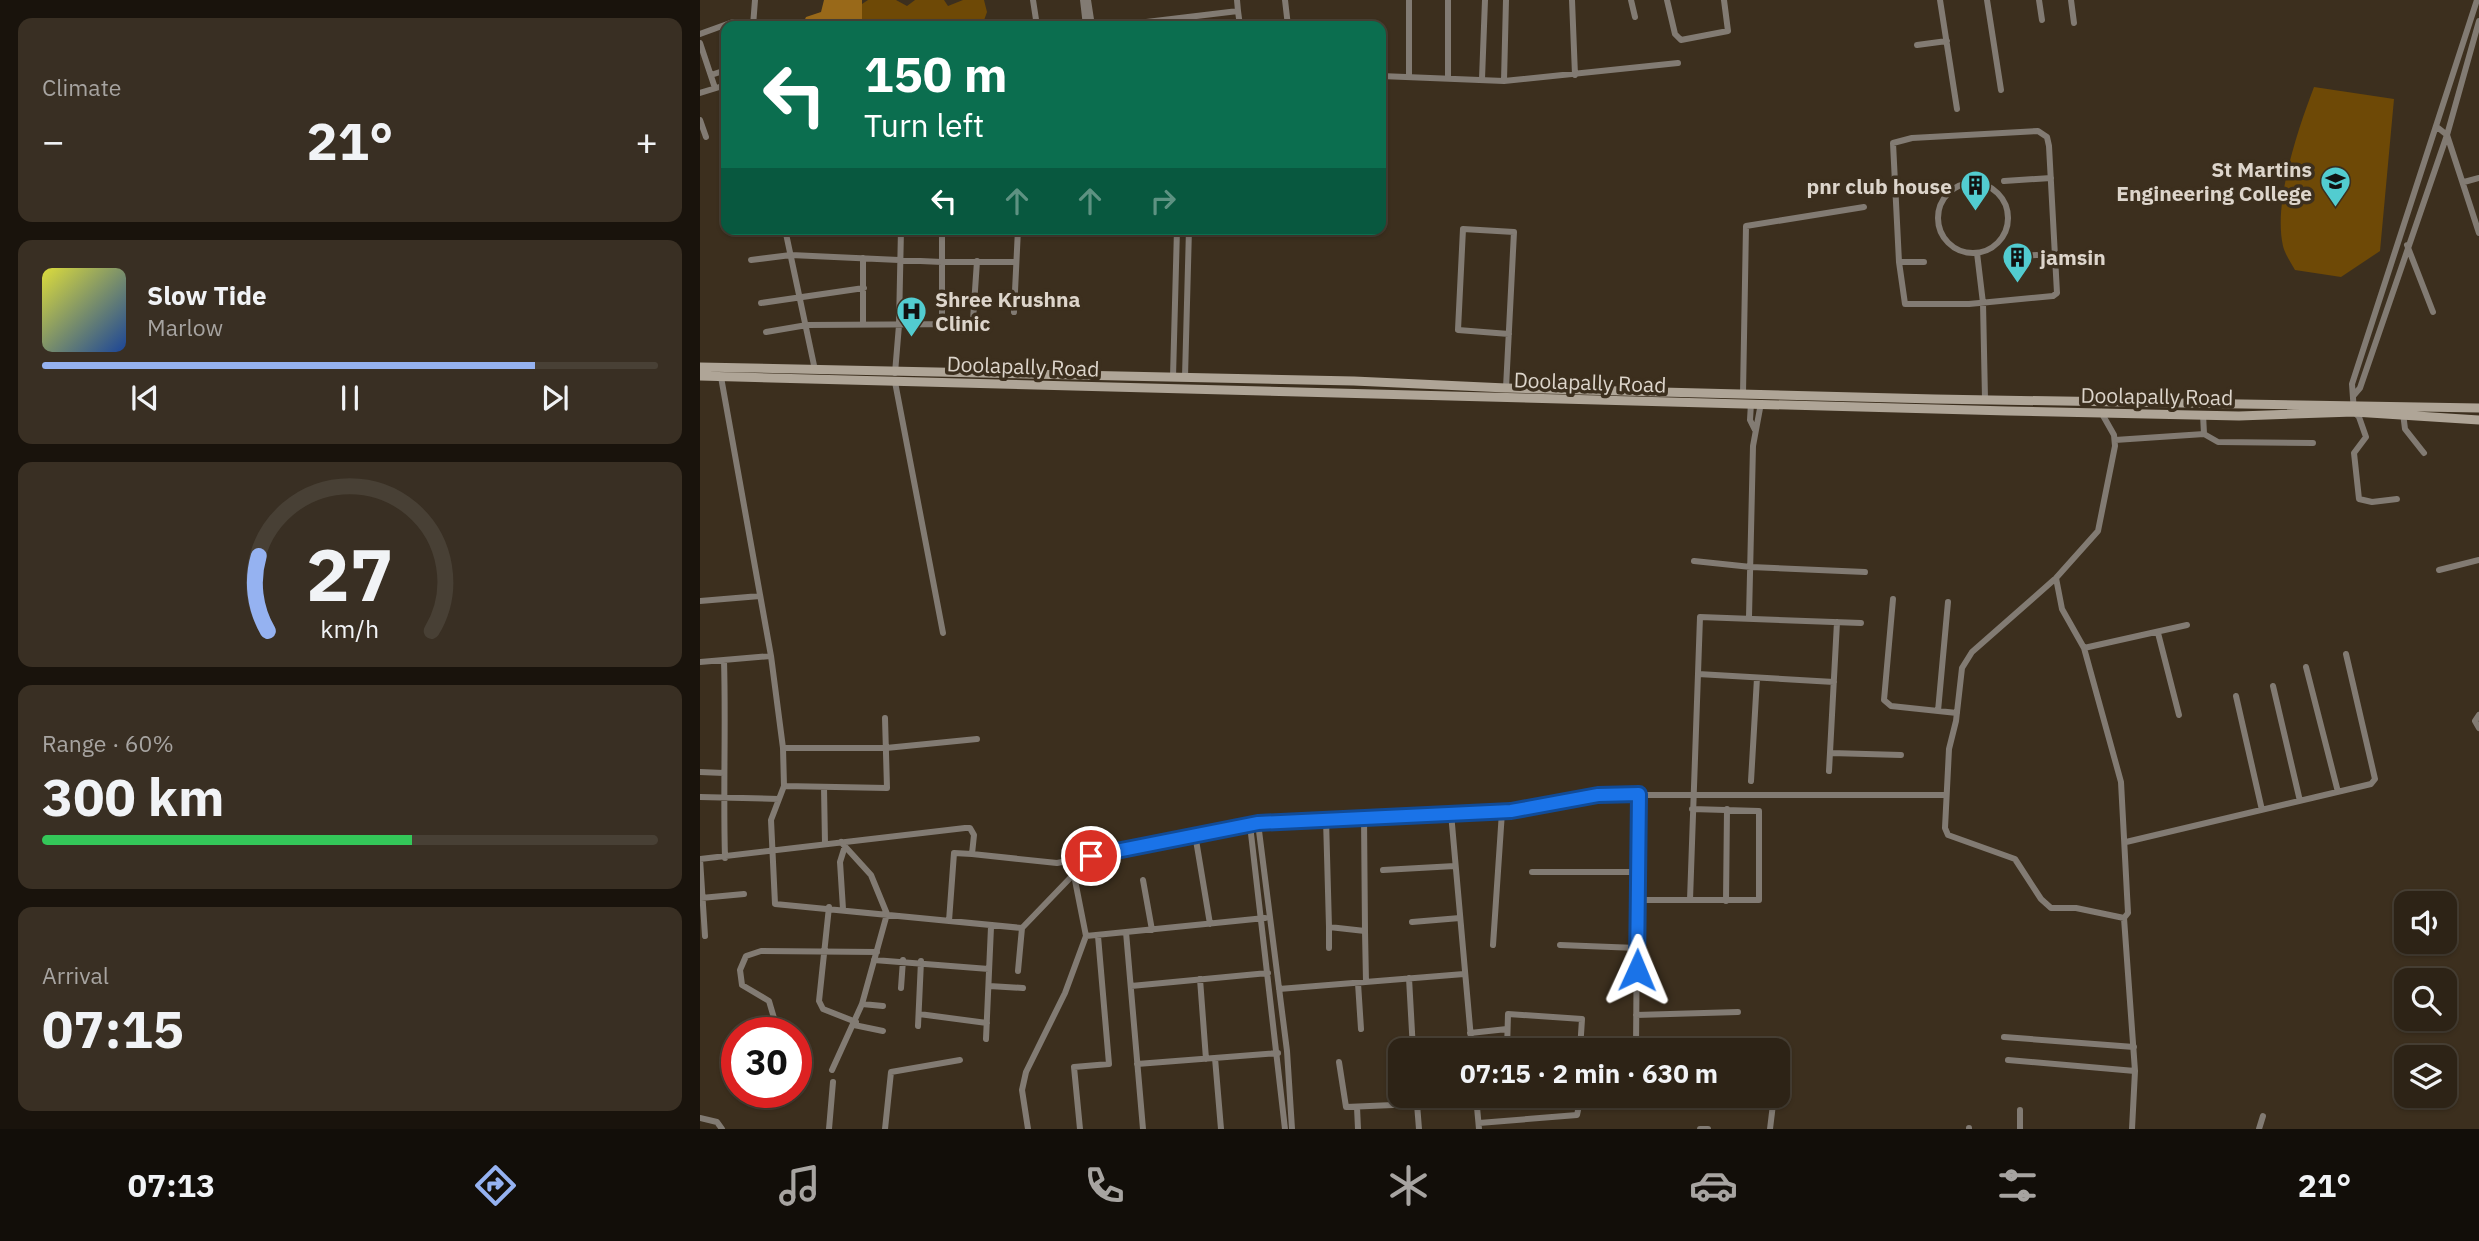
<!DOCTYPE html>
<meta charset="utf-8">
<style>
:root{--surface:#2d2316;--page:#392f23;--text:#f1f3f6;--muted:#a7a4a1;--line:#484035;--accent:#95b2f1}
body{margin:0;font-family:"IBM Plex Sans",sans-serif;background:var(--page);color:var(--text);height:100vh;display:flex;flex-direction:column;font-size:26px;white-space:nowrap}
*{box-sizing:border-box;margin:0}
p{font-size:23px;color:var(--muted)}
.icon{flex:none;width:38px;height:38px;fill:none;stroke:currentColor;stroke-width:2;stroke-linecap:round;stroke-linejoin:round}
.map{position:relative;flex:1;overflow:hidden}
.drawer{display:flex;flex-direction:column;gap:18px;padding:18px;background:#19130c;width:700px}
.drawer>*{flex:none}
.banner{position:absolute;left:21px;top:21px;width:665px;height:214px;border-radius:14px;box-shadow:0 2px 5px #0004,0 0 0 2px var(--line);background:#0b6e4f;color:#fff;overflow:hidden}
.buttons{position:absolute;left:1694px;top:891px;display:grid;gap:14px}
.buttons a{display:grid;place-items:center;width:63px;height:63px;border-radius:14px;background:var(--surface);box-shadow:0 2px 5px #0004,0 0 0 2px var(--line);font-size:35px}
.speed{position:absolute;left:21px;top:1017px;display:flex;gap:14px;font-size:35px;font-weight:700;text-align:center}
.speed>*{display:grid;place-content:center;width:91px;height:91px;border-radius:50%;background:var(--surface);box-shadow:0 2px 5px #0004,0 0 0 2px var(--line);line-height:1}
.speed .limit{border:10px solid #d22;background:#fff;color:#111}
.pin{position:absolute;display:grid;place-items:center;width:60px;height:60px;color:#fff;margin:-30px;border:4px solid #fff;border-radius:50%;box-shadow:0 2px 7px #0007}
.me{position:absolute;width:77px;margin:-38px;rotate:1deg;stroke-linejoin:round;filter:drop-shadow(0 0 5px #0008)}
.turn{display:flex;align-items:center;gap:24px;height:147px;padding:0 28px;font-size:32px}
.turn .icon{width:91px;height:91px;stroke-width:2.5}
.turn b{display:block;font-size:49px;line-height:60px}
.lanes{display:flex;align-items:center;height:66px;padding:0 28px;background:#0003;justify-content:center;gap:35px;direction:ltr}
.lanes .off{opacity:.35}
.big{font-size:52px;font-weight:700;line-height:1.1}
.drawer .tile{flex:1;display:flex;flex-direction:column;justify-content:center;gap:10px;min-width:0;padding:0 24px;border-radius:14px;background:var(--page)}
.drawer .dial{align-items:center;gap:0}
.dial svg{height:182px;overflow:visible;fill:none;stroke:var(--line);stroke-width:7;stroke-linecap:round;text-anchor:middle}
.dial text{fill:var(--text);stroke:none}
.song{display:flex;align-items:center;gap:21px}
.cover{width:84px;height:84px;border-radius:10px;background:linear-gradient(135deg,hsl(60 70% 55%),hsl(220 70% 35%))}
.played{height:7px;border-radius:4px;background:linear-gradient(90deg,var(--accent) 80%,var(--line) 80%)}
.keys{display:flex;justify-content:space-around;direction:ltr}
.heat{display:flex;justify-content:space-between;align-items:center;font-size:38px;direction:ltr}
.charge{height:10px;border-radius:5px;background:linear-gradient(90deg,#34c759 60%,var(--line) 0)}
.trip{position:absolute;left:688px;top:1038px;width:402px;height:70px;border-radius:14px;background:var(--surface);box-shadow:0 2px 5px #0004,0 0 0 2px var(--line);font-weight:700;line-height:70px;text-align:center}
.menu{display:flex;height:112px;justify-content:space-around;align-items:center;background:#120e09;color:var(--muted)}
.menu .icon{width:49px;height:49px}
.menu .on{color:var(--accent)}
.menu b{font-size:32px;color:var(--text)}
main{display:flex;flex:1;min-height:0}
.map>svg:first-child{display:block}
</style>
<main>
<section class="drawer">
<div class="tile"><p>Climate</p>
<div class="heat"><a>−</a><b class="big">21°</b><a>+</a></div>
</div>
<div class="tile">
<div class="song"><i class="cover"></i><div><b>Slow Tide</b><p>Marlow</p></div></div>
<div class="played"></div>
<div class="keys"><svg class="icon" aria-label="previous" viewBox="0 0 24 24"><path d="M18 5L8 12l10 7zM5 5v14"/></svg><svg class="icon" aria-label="pause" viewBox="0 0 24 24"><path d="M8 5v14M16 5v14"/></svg><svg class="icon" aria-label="next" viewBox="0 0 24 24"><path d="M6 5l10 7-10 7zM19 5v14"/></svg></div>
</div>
<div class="tile dial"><svg viewBox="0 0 100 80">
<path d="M14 69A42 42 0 1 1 86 69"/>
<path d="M14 69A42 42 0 0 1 10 36" stroke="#95b2f1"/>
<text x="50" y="56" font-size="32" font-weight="700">27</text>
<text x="50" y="72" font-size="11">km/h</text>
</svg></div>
<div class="tile"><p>Range · 60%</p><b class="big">300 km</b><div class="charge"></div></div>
<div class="tile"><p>Arrival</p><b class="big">07:15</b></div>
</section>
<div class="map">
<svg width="1779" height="1129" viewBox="0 0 1779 1129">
<rect width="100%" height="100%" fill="#3c2f1e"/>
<path fill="#6e4906" d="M168,0H196L207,6L215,0H244L248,6L263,0H284L287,12L282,26H173L162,21V4Z
M1614,87L1694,99L1680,251L1641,277L1595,270C1591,263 1585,254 1583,246C1573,202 1598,129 1614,87Z"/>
<path fill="#996919" d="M124,0H162V26H102L106,17L121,12Z"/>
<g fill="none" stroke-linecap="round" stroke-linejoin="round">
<path stroke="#827b73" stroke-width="6" d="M333,0L337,26
M383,0L386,26
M388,0L392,26
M585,0L588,26
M872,0L875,75
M931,0L935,17
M967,0L975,34L981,40L1028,31L1024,0
M1240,0L1257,109
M1287,0L1301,90
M1339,0L1342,20
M1371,0L1374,23
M538,11L540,26
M285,25V26
M53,26L55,0
M413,26L538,11L537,0
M0,34L33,22L41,26
M0,43L15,88
M1217,45L1247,41
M11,75L26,70
M709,75V0
M681,76L804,81L978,63
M748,76V0
M782,79L785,0
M804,81L806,0
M0,93L26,85
M0,120L6,137
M1737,127L1747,135L1779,233
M1338,131L1347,137L1349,146L1357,293L1353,296L1269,304H1205L1199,262L1193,143L1212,138Z
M1304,181L1351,178
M1764,182L1779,178
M1238 218a35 35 0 1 1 70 0a35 35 0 1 1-70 0Z
M1194,187L1235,184
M85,229L115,370
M242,229V325
M1707,245L1733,312
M1277,253L1283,303L1285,399
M1319,256L1356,254
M51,260L91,255L242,262H316
M1199,262H1224
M61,303L164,288
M314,312L318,229
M163,324V258
M66,332L107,325L269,324L273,320L277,261
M195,373L199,325L201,229
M21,377L71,656L83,748L84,786L71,820L75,904L322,928L373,875
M473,377L477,229
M485,377L489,229
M195,382L243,633
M806,388L814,232L763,229L758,330L809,334
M1043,393L1046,226L1164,207
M1654,395L1660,388L1747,135L1779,21
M1051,403L1050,420L1055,430
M1401,412L1414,435L1415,446L1398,531L1356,578L1272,652L1262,668L1256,721L1249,749L1245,828L1248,835L1315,859L1341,899L1351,908H1376L1424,918
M1703,413L1705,429L1724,453
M1503,414L1504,434L1518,442L1613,443
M1415,440L1504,434
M1697,499L1672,502L1659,499L1654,453L1666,437L1659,417L1654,412L1652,384L1777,0
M994,561L1051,567L1165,572
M1739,570L1779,560
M1356,578L1362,609L1384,648L1421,782L1428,913L1424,918L1435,1071L1432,1129
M1193,599L1184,700L1191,706L1257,713
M0,601L60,596
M1049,617L1053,446L1061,403
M1458,633L1479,715
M1384,648L1487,625
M24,660C26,727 23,791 25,858
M0,662L71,656
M1606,667L1638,792
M998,674L1134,682
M1573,686L1600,801
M1536,696L1562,810
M1238,711L1248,602
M1779,715L1775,721L1779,728
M83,748H186L277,739
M1131,753L1201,755
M1129,771L1137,622
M0,772L24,773
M1051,781L1057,678
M84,786L187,788L185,718
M124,787L125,844
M0,797L79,799
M751,813L772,1050
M664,817L665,931
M626,819L629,927L665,931L666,982
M558,823L587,1051L592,1129
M550,825L585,1129
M495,834L510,924
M1426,842L1671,784L1675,779L1646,654
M0,859L265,828H270L274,835L272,854L357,863L558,823L811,811L898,795H1245
M0,859L5,936
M683,870L755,866
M832,872H938
M443,880L452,930
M1,898L44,894
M938,900H1059V811L992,809
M990,900L1000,617L1161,623
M1026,901L1027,809
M129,907L119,1001L123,1009L156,1022
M143,909L140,862L145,846
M249,921L254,853L272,854
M712,922L760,918
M629,927V948
M426,932L443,1129
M386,936L565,918
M793,945L802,812
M860,945L937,948
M174,960L289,969
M318,971L322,928
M709,978L713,1050
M500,979L506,1059
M658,983L661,1029
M289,986L323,988
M431,986L568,973
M201,988L203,960
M579,989L764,974
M162,1004L183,1006
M219,1014L287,1023
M936,1015L1038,1012
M74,1018L69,1001L42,985L40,970L46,956L61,951L177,952
M154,1025L183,1031
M218,1026L221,961
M770,1033L807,1029
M1304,1037L1434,1047
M286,1039L291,927
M807,1050L808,1014L882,1019L880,1050
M936,1050L938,794
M515,1058L521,1129
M1308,1060L1435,1071
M639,1062L646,1107L717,1104L719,1129
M437,1064L578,1053
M132,1070L162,1004L187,914L171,875L141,842
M716,1096L717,1104L777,1099
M776,1096L779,1129
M657,1107L658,1129
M0,1118L17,1122L22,1129
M779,1123L877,1115L881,1096
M129,1129L133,1082
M185,1129L191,1072L260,1060
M328,1129L322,1090L326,1072L365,993L386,936L371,860
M380,1129L374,1067L409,1064L398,936
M1000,1129H1008
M1070,1129L1074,1096
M1269,1129V1128
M1320,1129V1110
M1559,1129L1563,1116"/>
<path stroke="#afa597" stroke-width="9" d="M0,367L654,381L806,388L1235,399L1779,408
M0,376L1308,411L1539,416L1654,412L1779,420"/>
</g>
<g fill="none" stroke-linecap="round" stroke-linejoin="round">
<defs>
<path id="route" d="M391,856L558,823L811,811L898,795L939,794L937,970"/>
</defs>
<use href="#route" stroke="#114b97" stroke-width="18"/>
<use href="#route" stroke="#1a73e8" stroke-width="12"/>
</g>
<defs>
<symbol id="university-pin" viewBox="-11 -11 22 30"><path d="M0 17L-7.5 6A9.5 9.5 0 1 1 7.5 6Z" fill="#52ccd0" stroke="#3c2f1e"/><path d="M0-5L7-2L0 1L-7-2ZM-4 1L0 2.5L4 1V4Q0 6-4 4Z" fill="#111"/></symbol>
<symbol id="building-pin" viewBox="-11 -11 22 30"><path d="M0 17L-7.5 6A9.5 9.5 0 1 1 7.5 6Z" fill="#52ccd0" stroke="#3c2f1e"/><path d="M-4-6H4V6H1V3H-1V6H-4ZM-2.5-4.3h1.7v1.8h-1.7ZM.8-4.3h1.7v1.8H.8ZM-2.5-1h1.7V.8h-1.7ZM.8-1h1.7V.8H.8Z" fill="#111"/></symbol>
<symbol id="hospital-pin" viewBox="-11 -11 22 30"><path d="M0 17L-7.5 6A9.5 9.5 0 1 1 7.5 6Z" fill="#52ccd0" stroke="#3c2f1e"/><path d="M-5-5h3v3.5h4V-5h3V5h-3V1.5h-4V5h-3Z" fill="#111"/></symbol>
</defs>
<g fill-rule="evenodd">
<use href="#university-pin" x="1618" y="164" width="35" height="47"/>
<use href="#building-pin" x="1258" y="168" width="35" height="47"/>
<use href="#building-pin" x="1300" y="240" width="35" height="47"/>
<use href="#hospital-pin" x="194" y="294" width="35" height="47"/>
</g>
<g text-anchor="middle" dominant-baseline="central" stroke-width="7" stroke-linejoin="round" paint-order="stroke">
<g font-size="21" font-weight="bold" fill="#ddd5cb" stroke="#3c2f1e" text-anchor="end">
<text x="1612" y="169">St Martins<tspan x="1612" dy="24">Engineering College</tspan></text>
<text x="1252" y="186">pnr club house</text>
<text x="1340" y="257" text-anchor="start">jamsin</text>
<text x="235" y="299" text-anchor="start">Shree Krushna<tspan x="235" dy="24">Clinic</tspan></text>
</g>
<g font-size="21" fill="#ddd5cb" stroke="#3c2f1e">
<text transform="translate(323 366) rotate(2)">Doolapally Road</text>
<text transform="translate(890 382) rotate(2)">Doolapally Road</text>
<text transform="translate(1457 396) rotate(1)">Doolapally Road</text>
</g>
</g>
</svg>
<div class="buttons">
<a><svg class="icon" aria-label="sound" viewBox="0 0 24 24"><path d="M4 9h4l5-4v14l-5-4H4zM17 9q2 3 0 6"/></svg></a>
<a><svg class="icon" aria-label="search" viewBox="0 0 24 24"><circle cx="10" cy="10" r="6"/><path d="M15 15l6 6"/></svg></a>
<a><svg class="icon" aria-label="layers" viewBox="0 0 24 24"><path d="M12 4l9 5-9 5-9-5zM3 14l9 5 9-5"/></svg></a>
</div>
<div class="speed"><div class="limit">30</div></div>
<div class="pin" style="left:391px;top:856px;background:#d93025"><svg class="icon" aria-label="arrive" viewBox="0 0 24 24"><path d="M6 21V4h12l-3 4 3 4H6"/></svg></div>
<svg class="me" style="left:937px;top:970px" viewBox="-20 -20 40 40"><path d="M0-17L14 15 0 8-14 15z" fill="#1a73e8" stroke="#fff" stroke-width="4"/></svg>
<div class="trip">07:15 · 2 min · 630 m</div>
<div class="banner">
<div class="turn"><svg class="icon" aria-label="left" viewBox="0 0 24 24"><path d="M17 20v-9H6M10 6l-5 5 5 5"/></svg><div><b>150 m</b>Turn left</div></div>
<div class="lanes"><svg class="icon" aria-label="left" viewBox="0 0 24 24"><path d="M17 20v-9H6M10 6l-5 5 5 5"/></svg><svg class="icon off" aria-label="ahead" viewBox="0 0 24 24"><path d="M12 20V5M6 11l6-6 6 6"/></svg><svg class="icon off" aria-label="ahead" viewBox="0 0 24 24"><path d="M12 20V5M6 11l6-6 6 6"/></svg><svg class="icon off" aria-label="right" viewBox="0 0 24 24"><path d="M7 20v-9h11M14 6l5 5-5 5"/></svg></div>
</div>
</div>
</main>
<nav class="menu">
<b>07:13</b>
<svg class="icon on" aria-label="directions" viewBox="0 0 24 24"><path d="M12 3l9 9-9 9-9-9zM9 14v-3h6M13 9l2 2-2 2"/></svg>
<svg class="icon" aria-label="music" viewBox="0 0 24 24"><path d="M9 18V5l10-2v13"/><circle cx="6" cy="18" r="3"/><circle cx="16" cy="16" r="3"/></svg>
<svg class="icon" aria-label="phone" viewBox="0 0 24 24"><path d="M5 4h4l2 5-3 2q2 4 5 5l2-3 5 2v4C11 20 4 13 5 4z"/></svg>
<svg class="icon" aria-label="climate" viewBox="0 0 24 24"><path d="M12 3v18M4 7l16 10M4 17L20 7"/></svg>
<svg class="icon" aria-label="car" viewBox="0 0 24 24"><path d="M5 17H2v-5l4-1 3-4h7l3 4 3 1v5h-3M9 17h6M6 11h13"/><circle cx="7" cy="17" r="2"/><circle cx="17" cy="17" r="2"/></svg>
<svg class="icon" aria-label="filters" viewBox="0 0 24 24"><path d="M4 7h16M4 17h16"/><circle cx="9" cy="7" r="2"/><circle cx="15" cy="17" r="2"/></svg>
<b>21°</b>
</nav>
